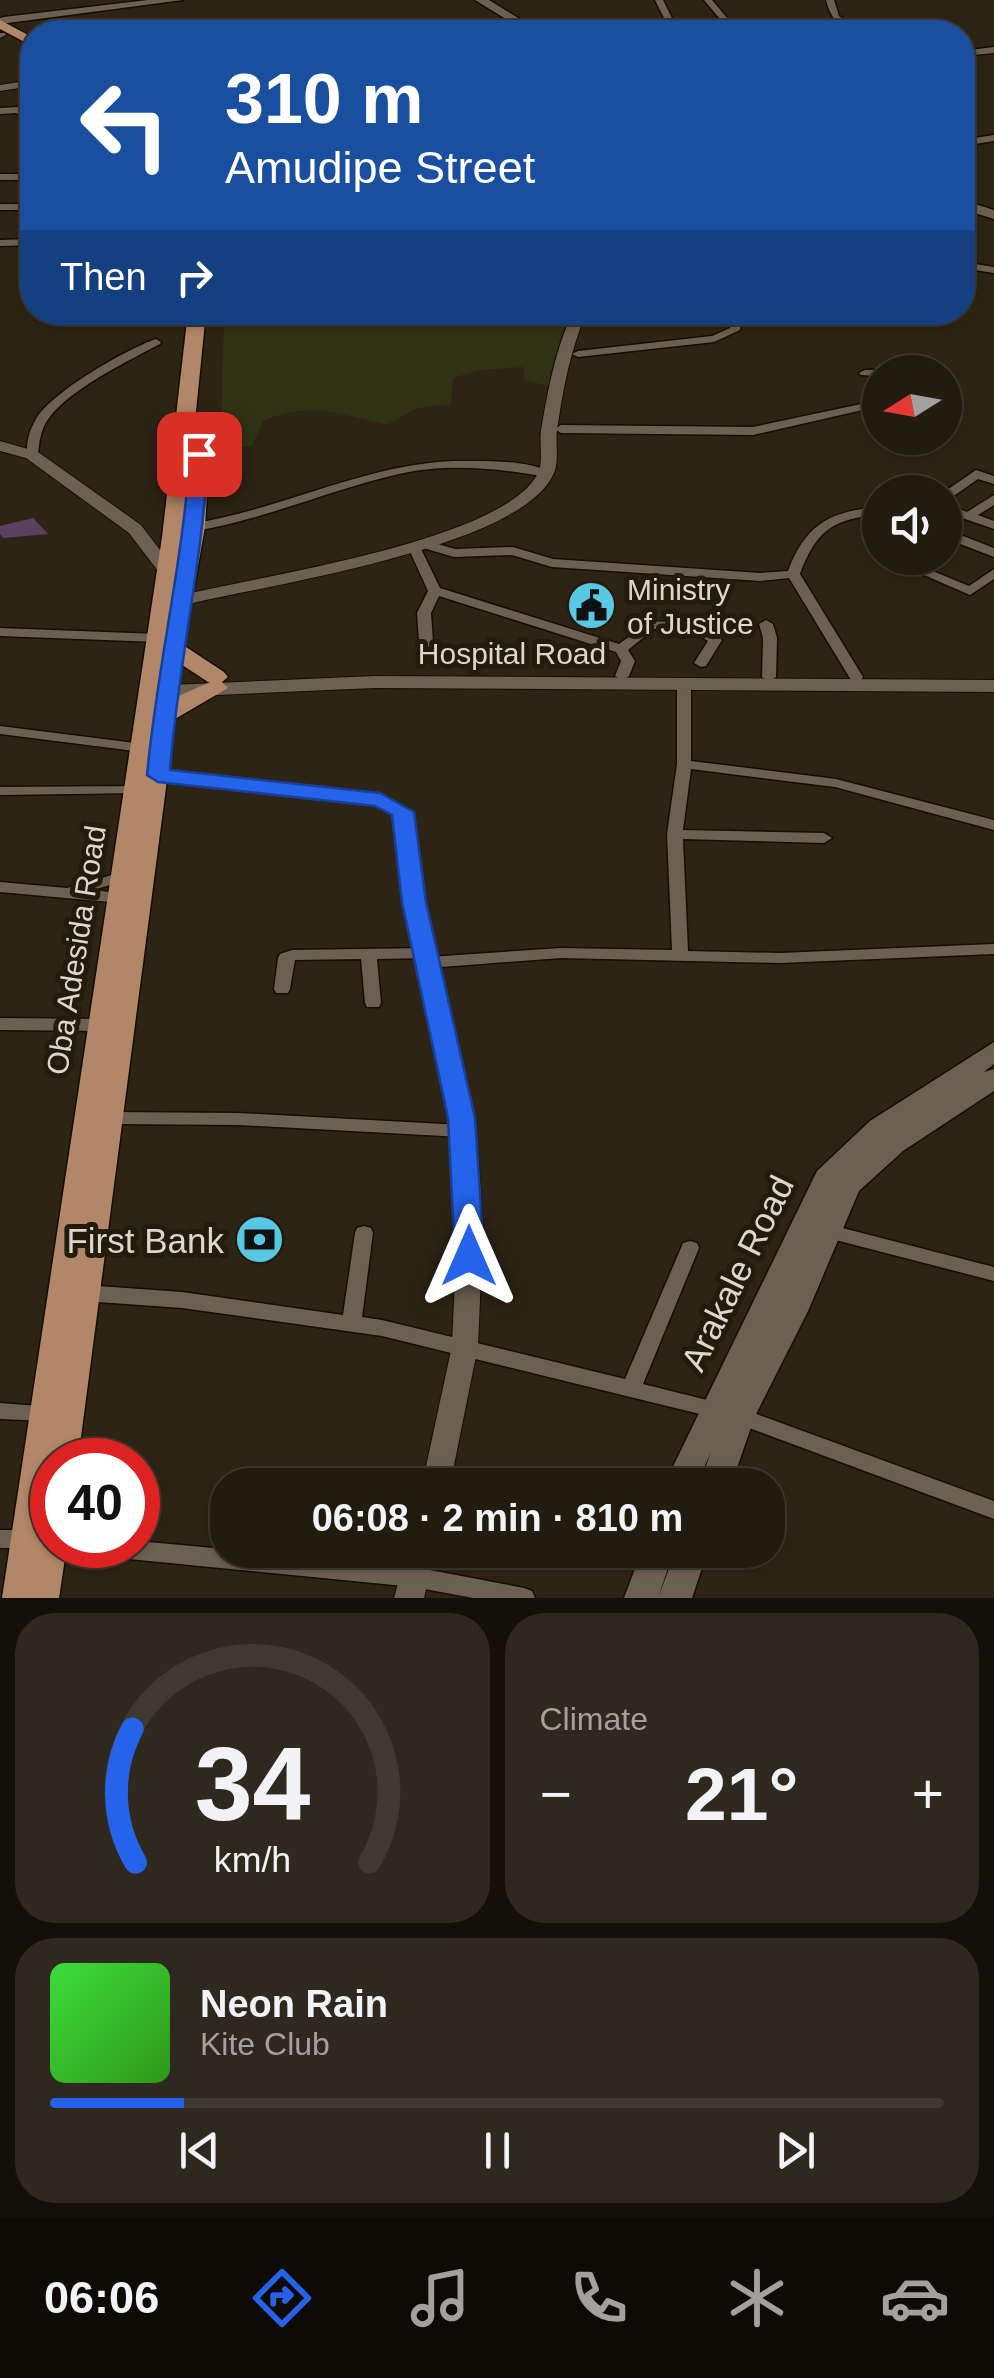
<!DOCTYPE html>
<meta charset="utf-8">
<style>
:root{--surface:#221b10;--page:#2e281e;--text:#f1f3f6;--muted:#a2a19f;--line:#3f3930;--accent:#2563eb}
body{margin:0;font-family:Arial,sans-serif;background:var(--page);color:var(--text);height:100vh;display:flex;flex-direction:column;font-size:38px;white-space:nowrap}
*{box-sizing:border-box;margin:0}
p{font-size:32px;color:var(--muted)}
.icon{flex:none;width:55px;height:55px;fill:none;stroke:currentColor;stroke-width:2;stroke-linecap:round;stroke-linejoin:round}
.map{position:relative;height:1598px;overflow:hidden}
.panel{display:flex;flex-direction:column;gap:15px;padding:15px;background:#130f09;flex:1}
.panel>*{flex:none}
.top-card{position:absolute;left:20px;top:20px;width:955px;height:305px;border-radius:40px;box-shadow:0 2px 8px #0004,0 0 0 2px var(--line);background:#1a4fa0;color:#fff;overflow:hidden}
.needle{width:65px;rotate:259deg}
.buttons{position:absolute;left:862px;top:355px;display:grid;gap:20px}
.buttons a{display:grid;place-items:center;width:100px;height:100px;border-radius:50%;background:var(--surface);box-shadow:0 2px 8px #0004,0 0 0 2px var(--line);font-size:50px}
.speed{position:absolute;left:30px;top:1438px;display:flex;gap:20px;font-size:50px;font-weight:700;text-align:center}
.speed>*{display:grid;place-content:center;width:130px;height:130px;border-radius:50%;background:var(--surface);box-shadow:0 2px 8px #0004,0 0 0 2px var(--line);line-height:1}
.speed .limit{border:15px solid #d22;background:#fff;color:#111}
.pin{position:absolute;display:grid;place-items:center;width:85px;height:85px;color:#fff;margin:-42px;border-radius:20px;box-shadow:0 5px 15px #0006}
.me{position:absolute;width:110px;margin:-55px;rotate:0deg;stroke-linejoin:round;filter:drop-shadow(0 0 8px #0008)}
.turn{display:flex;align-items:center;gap:35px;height:210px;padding:0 40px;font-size:45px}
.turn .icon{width:130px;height:130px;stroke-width:2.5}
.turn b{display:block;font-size:70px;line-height:85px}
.then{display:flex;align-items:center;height:95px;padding:0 40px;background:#0003;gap:20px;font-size:38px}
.big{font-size:75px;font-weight:700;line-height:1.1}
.panel .tile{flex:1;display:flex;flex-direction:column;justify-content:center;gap:15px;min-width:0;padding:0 35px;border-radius:40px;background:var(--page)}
.panel .dial{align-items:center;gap:0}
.dial svg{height:260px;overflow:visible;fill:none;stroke:var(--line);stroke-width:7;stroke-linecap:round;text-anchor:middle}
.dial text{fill:var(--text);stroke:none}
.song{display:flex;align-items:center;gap:30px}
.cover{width:120px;height:120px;border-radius:15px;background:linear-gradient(135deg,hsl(120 70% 55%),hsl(110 70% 35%))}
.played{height:10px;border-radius:5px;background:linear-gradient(90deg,var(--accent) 15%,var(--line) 15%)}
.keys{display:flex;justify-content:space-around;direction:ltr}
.heat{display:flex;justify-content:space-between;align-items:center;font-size:55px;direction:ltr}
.panel .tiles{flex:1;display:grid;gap:15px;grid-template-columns:1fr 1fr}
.tile:last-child{grid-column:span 2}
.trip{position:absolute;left:210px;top:1468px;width:575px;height:100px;border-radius:40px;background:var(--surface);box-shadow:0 2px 8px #0004,0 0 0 2px var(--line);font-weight:700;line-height:100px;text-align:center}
.dock{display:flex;height:160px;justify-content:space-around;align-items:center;background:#0e0b06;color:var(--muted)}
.dock .icon{width:70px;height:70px}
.dock .current{color:var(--accent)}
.dock b{font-size:45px;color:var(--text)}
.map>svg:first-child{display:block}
</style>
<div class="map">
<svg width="994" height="1598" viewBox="0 0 994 1598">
<rect width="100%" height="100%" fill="#2e2416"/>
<path fill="#303313" d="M224,313H569L550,373V387L524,379V367L478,370L453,378L451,404L417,408L387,425C340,414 309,401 263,421L252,446L221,450Z"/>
<path fill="#5b4062" d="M33,518L48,534L3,538L0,534V526Z
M250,1228H274L269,1251L245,1252Z"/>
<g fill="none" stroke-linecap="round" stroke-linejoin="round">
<defs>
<path id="minor" d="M655,0H663L679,32H671Z
M704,0H712L739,32H731Z
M826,0H834L839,16L850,24L912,20L916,22L912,24L855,29L856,32C838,31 830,15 826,0Z
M0,33H5L6,35L0,38Z
M994,47V53L962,56V51Z
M962,107L974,114L970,117L962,114Z
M0,108L18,107L32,115V122L16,113L0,114Z
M994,135V141L962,146V140Z
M0,174H32V180H0Z
M0,204H32V210H0Z
M32,239V245L0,246V240Z
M962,262L994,267V273L962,268Z
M734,312H744L740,330L714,342L578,357L572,354L578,351L712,336L730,328Z
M156,339L161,342L160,344C128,361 70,389 49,418C41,428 39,442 38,455L36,458H28C25,445 29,431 36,419C53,391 125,350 156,339Z
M865,370H880L885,372H880V376L861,375L859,373Z
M880,400V406L753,435L561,433L555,429L561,425L753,427Z
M453,461C483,461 526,459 552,473L546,477C499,468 446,463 399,474C328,490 262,521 189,532L183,528L189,524C279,511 361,465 453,461Z
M976,470L994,476V484L978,479L945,502L944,492Z
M994,495V505L978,515L994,521V529L945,512V504L967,512Z
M880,507V515C834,518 816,530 800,574L863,677L861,680H851L789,578L760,581L552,567L512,555L454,557L420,547L440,588L619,644L651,621C676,623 704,620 722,640L706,666L701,667L694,663L708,641C692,629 673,630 654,629L628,650L635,661L629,676L622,680L615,676L621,661L616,652L439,596L431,613L434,655L427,659L420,655L417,613L428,591L408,547L409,544H418L424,540L455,549L513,547L553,559L760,573L788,571C806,523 831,511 880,507Z
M945,529L994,548V557L945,538Z
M885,558H901L969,586L994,569V579L970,595Z
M766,620L773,624L777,638L776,677L769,681L762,677L763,638L759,624Z
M0,628L157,634L164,638L157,642L0,636Z
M684,680L691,684V761L836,779L994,820V830L835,787L691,769L683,830L824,833L832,838L824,843L683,839L688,951L780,953L994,944V954L780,963L561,958L428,968L422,967L420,963L425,958L377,959L381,1003L379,1007H367L365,1003L361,959L295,960L290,989L288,993H276L274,989L278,958L280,954L292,950L426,948L434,953L429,957L561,948L672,950L667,834L677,764V684Z
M0,726L143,744L150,748L143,752L0,734Z
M138,786L145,790L143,793L0,795V787Z
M125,871L133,876L131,879L93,890L126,894L128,898L120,903L0,892V882L67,888Z
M0,1018L106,1019L112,1021L115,1025L112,1029L106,1031L0,1030Z
M111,1112L238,1113L462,1125L468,1126L471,1131L468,1136L462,1137L238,1125L111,1124L105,1123L102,1118L105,1113Z
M827,1224L994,1267V1281L820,1236L818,1231L820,1226Z
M364,1226L371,1228L373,1233L362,1317L382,1320L625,1379L681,1248L683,1243L690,1241L697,1243L699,1248L643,1384L723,1404L726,1410L723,1416L716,1418L382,1336L182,1308L84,1301L77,1298L74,1293L77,1288L84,1285L182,1292L343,1315L355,1233L357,1228Z
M0,1403L52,1407L55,1413L52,1419L45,1421L0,1419Z
M740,1408L994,1501V1519L733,1422L730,1416L733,1410Z
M0,1530H27L35,1532L38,1539L35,1546L27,1548H0Z
M138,1541L414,1567L524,1588L532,1591L535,1598H473L414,1587L78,1554L70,1552L67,1545H138Z"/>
<path id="tertiary" d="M32,80V86L0,91V85Z
M573,312H587C570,350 563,390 557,430C555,444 560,462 553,475C519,549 259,586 180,606L174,605L171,601L174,597C251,577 499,543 537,475C544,463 539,444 541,430C548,390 555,350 573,312Z
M0,441L38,452L141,525L176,571L173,575H161L129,533L26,458L0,451Z
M375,676L994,680V692L375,688L149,698L140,692L149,686Z
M158,769L380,794L413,812L425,902L474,1118L479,1169L483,1231L478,1346L450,1485H422L452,1346L457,1231L455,1169L450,1118L403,902L393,815L375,805L151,779L148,775Z
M407,1550H435L424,1598H394Z"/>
<path id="secondary" d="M148,0H183L0,24V18L4,17Z
M475,0H489L541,32H527Z
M962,200L994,210V219L962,209Z
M994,1042V1064L984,1072L994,1069V1091L903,1151L859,1191L808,1311L755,1416L731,1485H699L711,1452L696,1485H664L817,1171L870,1121Z
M642,1550H674L658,1598H624Z
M676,1550H708L692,1598H658Z"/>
<path id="primary" d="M0,20L32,37V46L0,29Z
M188,312H206L193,441H207L210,445L205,527L186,633L169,642L180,643L224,672L228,677L222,682L228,688L175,719L78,1460H52V1545H67L59,1598H2L162,537ZM167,655L208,682H210L174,698L162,696Z"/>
</defs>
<use href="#minor" stroke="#160d03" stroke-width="3"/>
<use href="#tertiary" stroke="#160d03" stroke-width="2"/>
<use href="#secondary" stroke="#160d03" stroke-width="3"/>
<use href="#primary" stroke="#160d03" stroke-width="3"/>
<use href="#minor" fill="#6b6051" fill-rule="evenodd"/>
<use href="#tertiary" fill="#6b6051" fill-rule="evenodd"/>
<use href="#secondary" fill="#6b6051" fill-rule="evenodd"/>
<use href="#primary" fill="#b28668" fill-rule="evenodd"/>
</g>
<path fill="#2563eb" stroke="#184099" stroke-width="2.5" d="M199,449L208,454C203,561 178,664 170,770L380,793L414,812L426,902L475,1118L484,1256L479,1264L469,1268L459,1264L455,1256L448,1118L402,902L392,815L375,806L158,782L147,775C157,667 183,563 190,454Z"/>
<defs>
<symbol id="civic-disc" viewBox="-11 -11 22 22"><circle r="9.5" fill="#58c9e4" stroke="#241b0d"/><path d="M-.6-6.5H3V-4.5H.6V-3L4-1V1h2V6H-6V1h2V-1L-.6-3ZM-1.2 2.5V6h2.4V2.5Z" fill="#111"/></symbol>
<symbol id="bank-disc" viewBox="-11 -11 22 22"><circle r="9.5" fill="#58c9e4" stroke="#241b0d"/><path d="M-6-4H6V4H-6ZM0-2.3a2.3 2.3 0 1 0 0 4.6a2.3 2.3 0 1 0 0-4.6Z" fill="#111"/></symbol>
</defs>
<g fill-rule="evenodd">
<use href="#civic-disc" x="564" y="578" width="55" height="55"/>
<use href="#bank-disc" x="232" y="1212" width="55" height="55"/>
</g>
<g text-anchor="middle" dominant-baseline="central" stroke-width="10" stroke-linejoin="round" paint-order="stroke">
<g font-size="30" fill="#ded7cf" stroke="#241b0d" text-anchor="start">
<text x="627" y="589">Ministry<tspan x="627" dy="34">of Justice</tspan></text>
</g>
<g font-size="30" fill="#ded7cf" stroke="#241b0d">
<text x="512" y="653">Hospital Road</text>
<text transform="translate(76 950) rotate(-81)">Oba Adesida Road</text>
</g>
<g font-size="35" fill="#ded7cf" stroke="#241b0d" text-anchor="end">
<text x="224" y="1240">First Bank</text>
</g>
<g font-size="35" fill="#ded7cf" stroke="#241b0d">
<text transform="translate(737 1273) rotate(-64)">Arakale Road</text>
</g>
</g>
</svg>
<div class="buttons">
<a><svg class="needle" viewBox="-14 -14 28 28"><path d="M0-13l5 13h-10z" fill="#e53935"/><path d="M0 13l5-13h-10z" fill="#a2a19f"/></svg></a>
<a><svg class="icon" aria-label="sound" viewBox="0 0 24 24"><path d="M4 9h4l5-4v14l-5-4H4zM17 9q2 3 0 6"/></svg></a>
</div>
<div class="speed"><div class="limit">40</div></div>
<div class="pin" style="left:199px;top:454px;background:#d93025"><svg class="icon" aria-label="arrive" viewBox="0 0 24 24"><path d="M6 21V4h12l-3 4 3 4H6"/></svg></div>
<svg class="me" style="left:469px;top:1256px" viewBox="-20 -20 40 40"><path d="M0-17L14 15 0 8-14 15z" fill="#2563eb" stroke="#fff" stroke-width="4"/></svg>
<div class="trip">06:08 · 2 min · 810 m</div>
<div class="top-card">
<div class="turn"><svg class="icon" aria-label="left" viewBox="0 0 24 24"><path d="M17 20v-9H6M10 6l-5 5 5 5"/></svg><div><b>310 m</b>Amudipe Street</div></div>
<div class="then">Then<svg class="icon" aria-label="right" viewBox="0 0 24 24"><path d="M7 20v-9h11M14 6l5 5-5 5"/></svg></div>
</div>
</div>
<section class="panel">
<div class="tiles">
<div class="tile dial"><svg viewBox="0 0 100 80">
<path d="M14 69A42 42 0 1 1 86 69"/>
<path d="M14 69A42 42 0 0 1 13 28" stroke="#2563eb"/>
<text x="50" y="56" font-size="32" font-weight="700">34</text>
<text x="50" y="72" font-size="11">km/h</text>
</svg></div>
<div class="tile"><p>Climate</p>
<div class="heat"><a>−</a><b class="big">21°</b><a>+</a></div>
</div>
<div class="tile">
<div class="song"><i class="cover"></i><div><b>Neon Rain</b><p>Kite Club</p></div></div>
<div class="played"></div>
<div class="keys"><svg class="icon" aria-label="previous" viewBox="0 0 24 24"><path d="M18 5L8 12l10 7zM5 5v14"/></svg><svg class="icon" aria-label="pause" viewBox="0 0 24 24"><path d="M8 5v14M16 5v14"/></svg><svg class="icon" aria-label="next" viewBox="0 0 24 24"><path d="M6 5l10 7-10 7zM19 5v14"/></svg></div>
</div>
</div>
</section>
<nav class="dock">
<b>06:06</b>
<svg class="icon current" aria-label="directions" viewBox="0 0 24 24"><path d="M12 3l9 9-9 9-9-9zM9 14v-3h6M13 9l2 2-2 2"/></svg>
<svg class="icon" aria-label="music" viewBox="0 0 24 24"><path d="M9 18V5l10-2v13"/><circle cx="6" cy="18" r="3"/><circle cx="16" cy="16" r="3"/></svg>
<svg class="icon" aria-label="phone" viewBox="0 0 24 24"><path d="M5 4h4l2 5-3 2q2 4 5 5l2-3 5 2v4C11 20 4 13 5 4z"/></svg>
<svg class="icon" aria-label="climate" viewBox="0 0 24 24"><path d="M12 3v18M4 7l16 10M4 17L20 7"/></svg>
<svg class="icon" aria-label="car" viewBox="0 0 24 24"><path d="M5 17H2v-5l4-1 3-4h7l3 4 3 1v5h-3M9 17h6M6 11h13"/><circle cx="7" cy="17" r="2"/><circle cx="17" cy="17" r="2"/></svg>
</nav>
